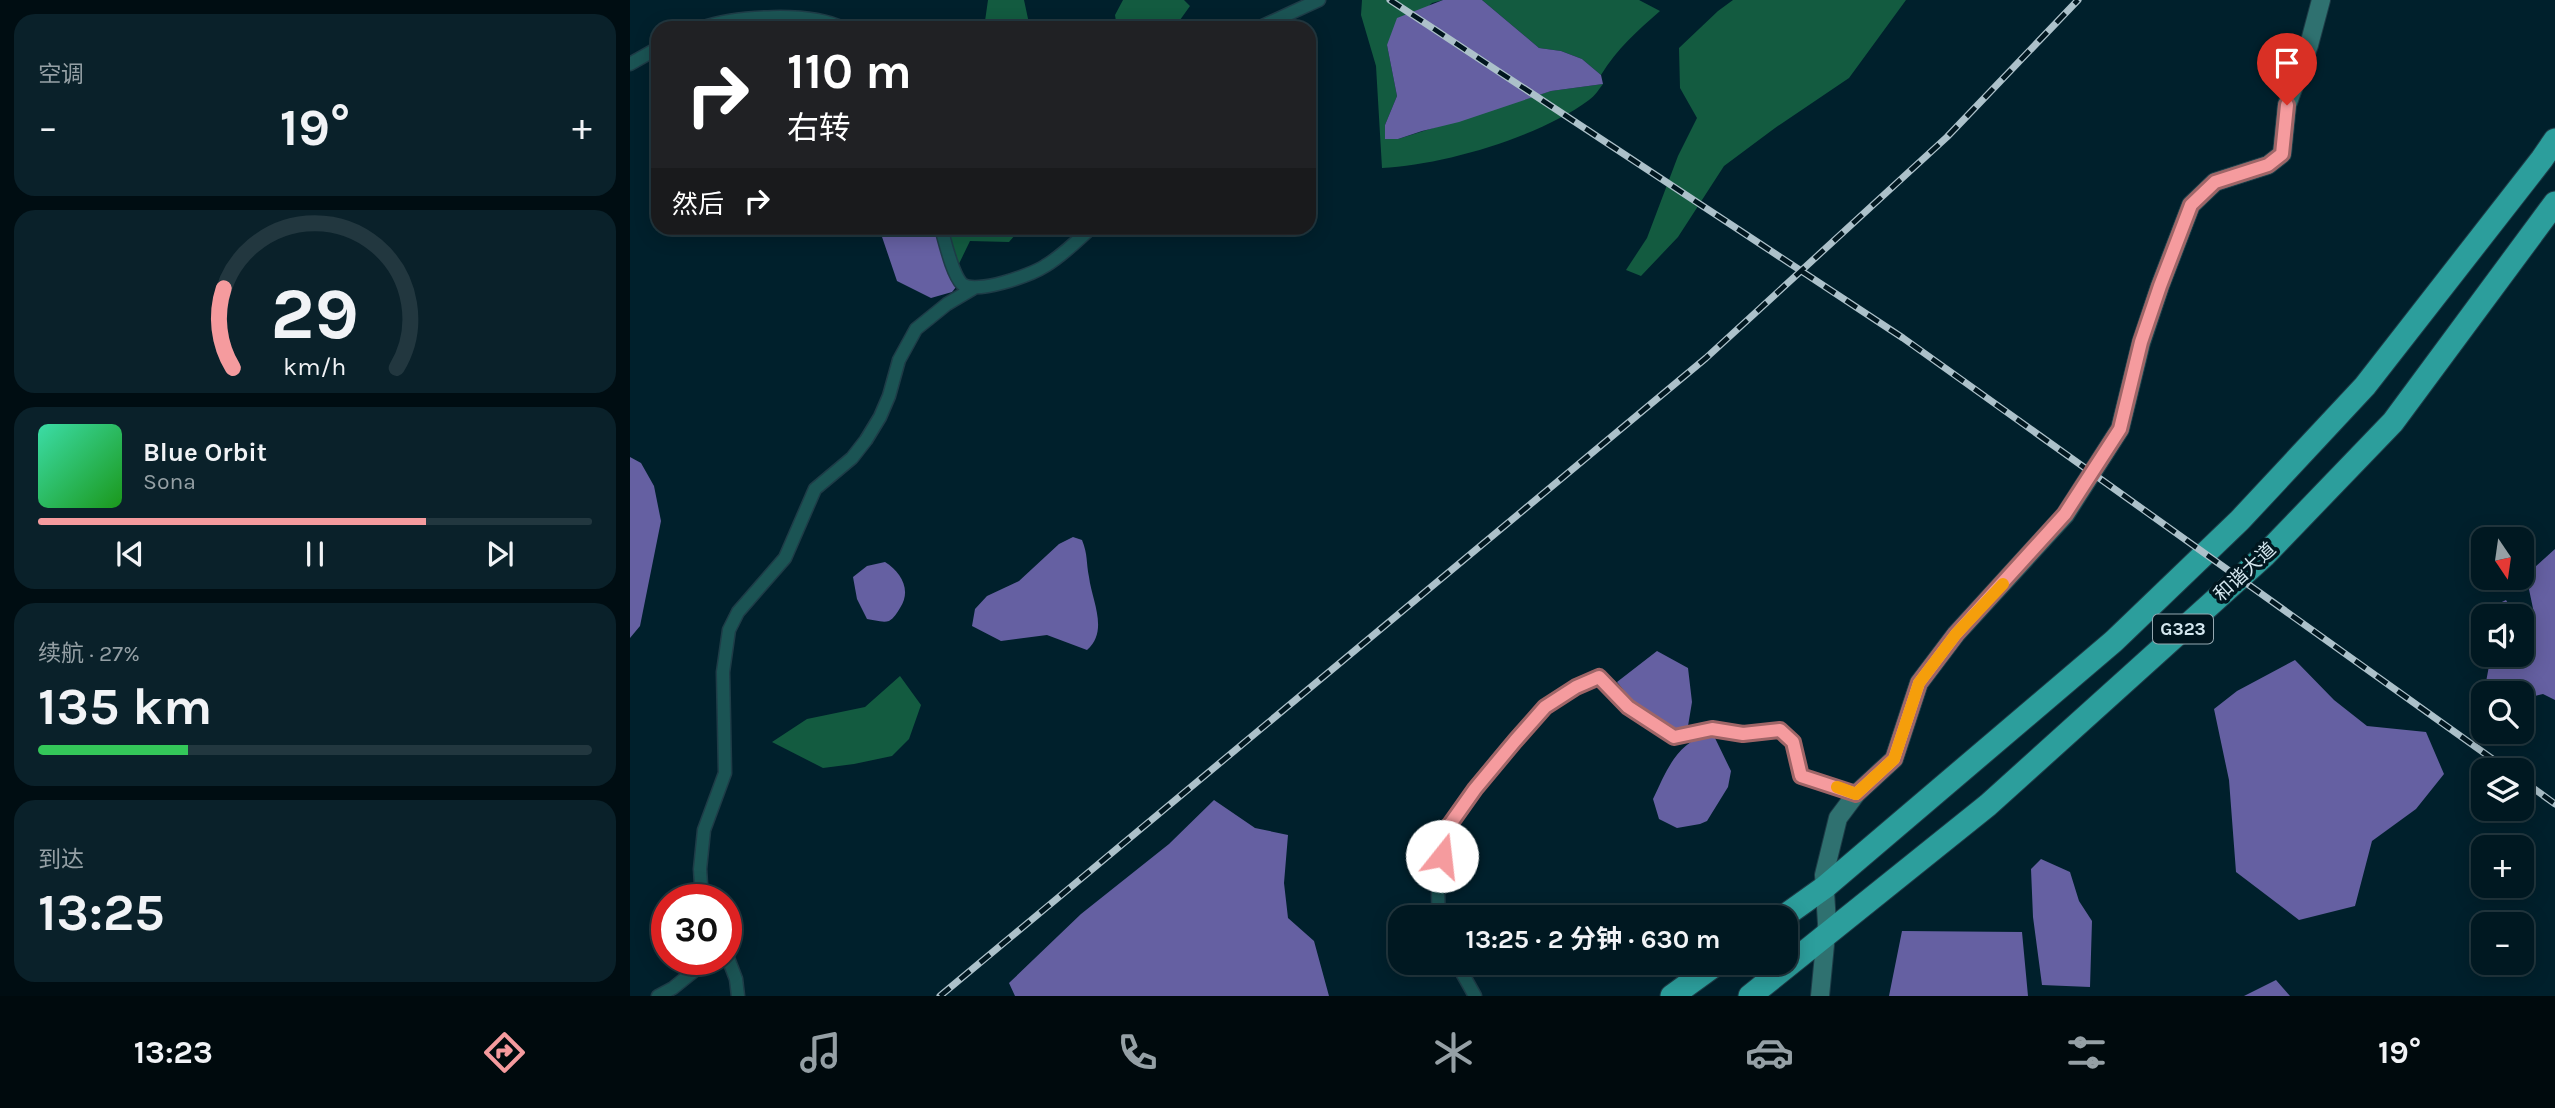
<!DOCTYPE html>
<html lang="zh">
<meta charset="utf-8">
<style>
:root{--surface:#001821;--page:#0a212a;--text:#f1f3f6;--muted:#95a0a5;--line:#22373f;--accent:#f59b9e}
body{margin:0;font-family:Karla,"Noto Sans SC",sans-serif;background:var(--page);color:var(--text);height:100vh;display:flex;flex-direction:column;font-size:26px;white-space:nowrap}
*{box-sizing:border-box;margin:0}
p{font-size:23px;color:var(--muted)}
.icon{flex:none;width:38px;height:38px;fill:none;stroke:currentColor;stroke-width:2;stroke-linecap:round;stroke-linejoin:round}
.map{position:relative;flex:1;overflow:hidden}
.panel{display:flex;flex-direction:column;gap:14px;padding:14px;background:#000d12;width:630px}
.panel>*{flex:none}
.guide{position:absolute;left:21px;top:21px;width:665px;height:214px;border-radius:21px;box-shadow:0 4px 18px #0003,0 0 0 2px var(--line);background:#202124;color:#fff;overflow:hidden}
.needle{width:46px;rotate:167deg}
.fabs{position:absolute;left:1841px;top:527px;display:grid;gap:14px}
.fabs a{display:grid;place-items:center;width:63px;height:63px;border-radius:14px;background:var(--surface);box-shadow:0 4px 18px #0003,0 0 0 2px var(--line);font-size:35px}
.speed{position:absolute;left:21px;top:884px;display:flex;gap:14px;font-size:35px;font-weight:700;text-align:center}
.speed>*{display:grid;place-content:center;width:91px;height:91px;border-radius:50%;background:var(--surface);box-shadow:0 4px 18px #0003,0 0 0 2px var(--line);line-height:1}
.speed .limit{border:10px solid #d22;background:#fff;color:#111}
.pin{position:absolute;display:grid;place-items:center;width:60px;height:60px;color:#fff;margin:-72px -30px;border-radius:50% 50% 50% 0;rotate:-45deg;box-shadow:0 0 7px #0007}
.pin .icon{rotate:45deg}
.me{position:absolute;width:77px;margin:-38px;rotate:16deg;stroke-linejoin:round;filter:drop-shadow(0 0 5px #0008)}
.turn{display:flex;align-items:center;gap:24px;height:147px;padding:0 21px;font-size:32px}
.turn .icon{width:91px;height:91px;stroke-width:2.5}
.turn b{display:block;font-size:49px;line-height:60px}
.then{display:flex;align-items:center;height:66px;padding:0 21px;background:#0003;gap:14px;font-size:26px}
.big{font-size:52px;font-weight:700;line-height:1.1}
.panel .tile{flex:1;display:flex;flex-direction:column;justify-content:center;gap:10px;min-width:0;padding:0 24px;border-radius:21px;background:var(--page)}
.panel .dial{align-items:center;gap:0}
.dial svg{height:182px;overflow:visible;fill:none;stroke:var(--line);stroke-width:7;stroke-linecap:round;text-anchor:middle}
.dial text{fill:var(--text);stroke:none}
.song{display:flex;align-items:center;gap:21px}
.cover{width:84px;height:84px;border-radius:10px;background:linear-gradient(135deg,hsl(160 70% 55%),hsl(120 70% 35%))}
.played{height:7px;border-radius:4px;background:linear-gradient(90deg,var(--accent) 70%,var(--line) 70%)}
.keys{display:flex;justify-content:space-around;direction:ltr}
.heat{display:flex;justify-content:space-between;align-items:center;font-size:38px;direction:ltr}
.charge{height:10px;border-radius:5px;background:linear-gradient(90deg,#34c759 27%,var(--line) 0)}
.trip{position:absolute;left:758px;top:905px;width:410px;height:70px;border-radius:21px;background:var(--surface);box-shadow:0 4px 18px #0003,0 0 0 2px var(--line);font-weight:700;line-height:70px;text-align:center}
.tabs{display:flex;height:112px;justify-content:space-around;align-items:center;background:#000a0d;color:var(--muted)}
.tabs .icon{width:49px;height:49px}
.tabs .current{color:var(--accent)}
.tabs b{font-size:32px;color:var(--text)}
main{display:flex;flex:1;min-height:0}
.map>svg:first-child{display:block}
</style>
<main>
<section class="panel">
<div class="tile"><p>空调</p>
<div class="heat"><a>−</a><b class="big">19°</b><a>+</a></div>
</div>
<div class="tile dial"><svg viewBox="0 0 100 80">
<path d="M14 69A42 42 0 1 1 86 69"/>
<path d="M14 69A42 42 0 0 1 10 34" stroke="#f59b9e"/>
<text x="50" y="56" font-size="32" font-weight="700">29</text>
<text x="50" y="72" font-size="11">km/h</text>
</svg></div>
<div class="tile">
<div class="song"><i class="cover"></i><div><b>Blue Orbit</b><p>Sona</p></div></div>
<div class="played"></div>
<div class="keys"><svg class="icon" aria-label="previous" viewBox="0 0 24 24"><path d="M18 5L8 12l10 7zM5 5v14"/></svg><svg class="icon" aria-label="pause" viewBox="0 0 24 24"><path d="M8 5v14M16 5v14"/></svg><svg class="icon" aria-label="next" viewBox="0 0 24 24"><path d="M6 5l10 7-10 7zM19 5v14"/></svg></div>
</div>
<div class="tile"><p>续航 · 27%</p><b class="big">135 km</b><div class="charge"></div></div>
<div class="tile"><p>到达</p><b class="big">13:25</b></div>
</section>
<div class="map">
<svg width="1925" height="996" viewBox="0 0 1925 996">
<rect width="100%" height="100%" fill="#00202c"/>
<path fill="#135b40" d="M358,0H394L400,28H354Z
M493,0H554L560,6L550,20L540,28H487L485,15Z
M732,0H813L802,3L757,45L767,96L755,125L768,139L921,91L973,84C969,89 965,96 959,100C909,137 813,165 752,168L746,66L731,15Z
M852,0H1009L1030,11C1007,31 987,49 971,75L952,59L931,51L909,48Z
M1103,0H1276L1219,78L1145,128L1094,166L1048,237L1011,276L996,270L1017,238L1048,156L1067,118L1050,88L1049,48L1088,11Z
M311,228H391L379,242L340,241L325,272Z
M270,676L291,705L279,739L262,756L224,764L193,768L142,742L177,719L235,707Z"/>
<path fill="#6560a2" d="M813,0H852L909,48L931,51L952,59L971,75L973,84L921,91L829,122L792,131L768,139H755V125L767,96L757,45L767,18Z
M249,228H311L325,272L326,287L322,292L301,298L267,281Z
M0,457L11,463L24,486L31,521L10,626L0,638Z
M443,537L452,540C458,555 456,562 459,577C462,601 479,631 457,650L417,635L371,641L342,626L345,609L357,596L389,581L429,544Z
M1925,549V700L1913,694L1892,699V693H1880L1856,682L1861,655L1892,654V626L1893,627L1905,618L1896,575Z
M255,562C271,572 282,590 270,608C267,613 264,618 259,621C253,623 244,620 237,619L227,599L223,577L237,566Z
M1876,600L1886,616H1856L1855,610Z
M1027,651L1058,668L1062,702L1058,726L1044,729L1004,703L987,682Z
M1665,660L1704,700L1737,726L1796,732L1814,774L1786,809L1742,841L1725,906L1669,920L1606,872L1599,780L1584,709L1607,691Z
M1079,734L1085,738L1101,771L1098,787L1077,821L1070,824L1047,828L1029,819L1023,799C1037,770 1046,743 1079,734Z
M584,800L625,828L658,835L654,883L658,918L684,941L699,996H385L379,983L451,914L539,844Z
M1411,859L1440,872L1449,901L1462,921L1460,987L1412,985L1403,917L1401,869Z
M1272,931L1392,932L1398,996H1259Z
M1646,980L1660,996H1614Z"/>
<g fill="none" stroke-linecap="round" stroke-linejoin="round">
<defs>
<path id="street" d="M71,28C105,16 180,11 212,28
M628,28L689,0
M0,64L28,48
M311,228C315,241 322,274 332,284C346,295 401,275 415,266C432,256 447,241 461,228
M72,900L70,869L74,830L95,773L93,672L99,630L108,612L155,558L185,489L222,458L236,440L250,417L259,396L269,360L286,329L317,304L344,288
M809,917C807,889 807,859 816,832C822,812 899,719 917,706C933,694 951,685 969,676L998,707L1044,737L1082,729L1113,734L1150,730L1163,742L1171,776L1226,794
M96,953L106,979L108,996
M826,962L845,996
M28,996L43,988L79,959"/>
<path id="secondary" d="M1190,996L1197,924L1194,875L1208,818L1226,794L1264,759L1289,683L1326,634L1435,515L1490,429L1511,343L1530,286L1561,205L1585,182L1638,165L1652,154L1657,105L1679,45L1691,0"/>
<path id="highway" d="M1153,917L1195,887L1484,641L1610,520L1735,386L1912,159L1925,140
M1042,996L1089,962
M1120,996L1358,805L1634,556L1763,422L1925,203"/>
</defs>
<use href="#street" stroke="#1e3c47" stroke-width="15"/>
<use href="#secondary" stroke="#1e3c47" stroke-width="20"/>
<use href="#highway" stroke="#1e3c47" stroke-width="25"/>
<use href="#street" stroke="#1b5454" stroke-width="12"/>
<use href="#secondary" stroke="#2f7170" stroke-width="18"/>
<use href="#highway" stroke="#2c9e9c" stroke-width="23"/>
<defs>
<path id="rail" d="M760,0L1273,338L1878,770
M1892,780L1925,804
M310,996L1076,358L1317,137L1448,0"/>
</defs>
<use href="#rail" stroke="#acc1ca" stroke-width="7"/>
<use href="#rail" stroke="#00161f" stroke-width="4.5" stroke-dasharray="13" stroke-linecap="butt"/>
</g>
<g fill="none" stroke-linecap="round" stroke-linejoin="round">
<defs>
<path id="route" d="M812,856L816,830L845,789L885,741L915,707L946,687L969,677L998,707L1044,737L1082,729L1113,734L1150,730L1163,742L1171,776L1226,794L1264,759L1289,683L1326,634L1435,514L1490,429L1511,342L1530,286L1561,205L1585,182L1638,165L1652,154L1657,105"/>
</defs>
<use href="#route" stroke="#9f6567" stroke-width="18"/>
<use href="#route" stroke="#f59b9e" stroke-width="12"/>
<path stroke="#f59e0b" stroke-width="12" d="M1207,787L1226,794L1264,759L1289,683L1326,634L1373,584"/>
</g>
<g text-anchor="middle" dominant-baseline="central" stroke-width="7" stroke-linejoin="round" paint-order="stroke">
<rect fill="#00161f" stroke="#94a8b1" stroke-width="2" x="1523" y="614.5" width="60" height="29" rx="5"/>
<g font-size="18" font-weight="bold" fill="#d4e7ef">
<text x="1553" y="629">G323</text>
</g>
<g font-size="19" fill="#d4e7ef" stroke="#00161f">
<text transform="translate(1615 572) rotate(-43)">和谐大道</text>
</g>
</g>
</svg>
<div class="fabs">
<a><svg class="needle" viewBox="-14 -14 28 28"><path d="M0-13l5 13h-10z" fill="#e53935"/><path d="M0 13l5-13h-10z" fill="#95a0a5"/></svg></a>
<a><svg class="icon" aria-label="sound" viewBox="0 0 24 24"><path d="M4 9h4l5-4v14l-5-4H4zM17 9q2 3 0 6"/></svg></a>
<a><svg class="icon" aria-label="search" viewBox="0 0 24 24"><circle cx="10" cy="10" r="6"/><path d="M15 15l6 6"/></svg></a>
<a><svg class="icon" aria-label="layers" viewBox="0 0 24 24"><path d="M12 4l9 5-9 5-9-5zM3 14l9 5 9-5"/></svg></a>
<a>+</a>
<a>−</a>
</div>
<div class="speed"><div class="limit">30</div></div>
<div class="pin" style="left:1657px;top:105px;background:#d93025"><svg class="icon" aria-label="arrive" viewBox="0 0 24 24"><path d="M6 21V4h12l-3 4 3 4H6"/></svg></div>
<svg class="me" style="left:812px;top:856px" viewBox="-20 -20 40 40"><circle r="19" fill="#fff"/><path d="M0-13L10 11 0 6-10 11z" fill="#f59b9e"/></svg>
<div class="trip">13:25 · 2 分钟 · 630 m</div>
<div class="guide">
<div class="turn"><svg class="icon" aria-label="right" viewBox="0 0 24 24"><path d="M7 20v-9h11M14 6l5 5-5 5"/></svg><div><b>110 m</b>右转</div></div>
<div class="then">然后<svg class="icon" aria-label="right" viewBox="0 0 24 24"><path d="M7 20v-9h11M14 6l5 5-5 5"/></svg></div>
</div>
</div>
</main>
<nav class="tabs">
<b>13:23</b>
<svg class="icon current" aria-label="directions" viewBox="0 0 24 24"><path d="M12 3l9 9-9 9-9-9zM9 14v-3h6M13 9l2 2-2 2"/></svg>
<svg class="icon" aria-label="music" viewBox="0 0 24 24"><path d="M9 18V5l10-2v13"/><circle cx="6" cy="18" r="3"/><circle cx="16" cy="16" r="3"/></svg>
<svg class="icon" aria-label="phone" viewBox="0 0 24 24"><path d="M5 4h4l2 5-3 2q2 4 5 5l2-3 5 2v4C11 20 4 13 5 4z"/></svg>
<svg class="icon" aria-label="climate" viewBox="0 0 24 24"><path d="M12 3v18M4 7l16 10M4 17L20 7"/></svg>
<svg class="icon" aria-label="car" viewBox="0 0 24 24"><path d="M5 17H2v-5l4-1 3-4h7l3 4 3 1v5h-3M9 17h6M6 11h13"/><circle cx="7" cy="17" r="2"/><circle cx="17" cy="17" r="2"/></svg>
<svg class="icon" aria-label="filters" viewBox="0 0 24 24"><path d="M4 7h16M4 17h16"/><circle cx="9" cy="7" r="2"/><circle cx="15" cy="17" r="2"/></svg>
<b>19°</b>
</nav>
